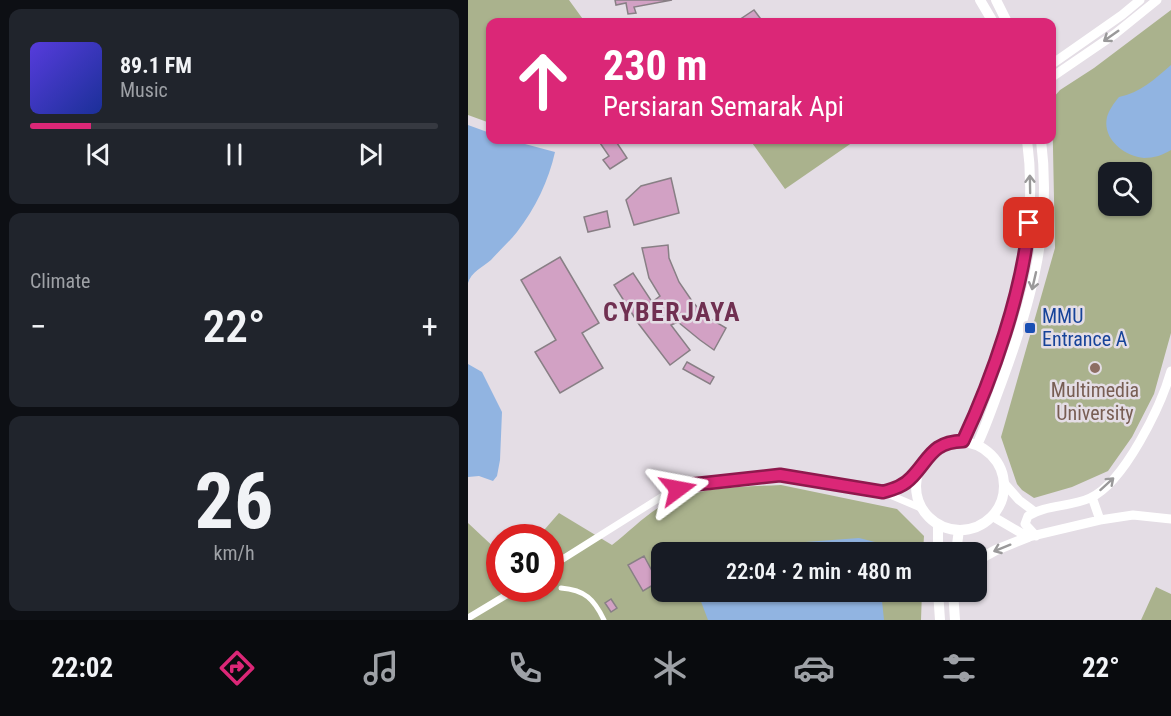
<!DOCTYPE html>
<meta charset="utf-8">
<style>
:root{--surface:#171b24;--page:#20242c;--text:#f1f3f6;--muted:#9ea1a6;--line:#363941;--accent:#db2777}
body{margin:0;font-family:"Roboto Condensed",sans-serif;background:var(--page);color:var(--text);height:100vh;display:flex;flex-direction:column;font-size:22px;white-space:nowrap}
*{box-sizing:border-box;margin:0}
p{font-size:20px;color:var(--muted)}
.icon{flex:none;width:33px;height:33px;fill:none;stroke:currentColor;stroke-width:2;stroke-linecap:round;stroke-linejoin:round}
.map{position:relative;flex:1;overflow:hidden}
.panel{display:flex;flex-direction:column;gap:9px;padding:9px;background:#0d0f14;width:468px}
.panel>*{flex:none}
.top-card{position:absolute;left:18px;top:18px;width:570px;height:126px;border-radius:12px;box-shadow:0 2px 4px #0004;background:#db2777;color:#fff;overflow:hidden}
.controls{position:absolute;left:630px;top:162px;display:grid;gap:12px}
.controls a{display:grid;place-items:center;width:54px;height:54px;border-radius:12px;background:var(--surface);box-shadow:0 2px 4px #0004;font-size:30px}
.speed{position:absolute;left:18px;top:524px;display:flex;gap:12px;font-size:30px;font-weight:700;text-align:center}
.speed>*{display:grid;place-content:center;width:78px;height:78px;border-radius:50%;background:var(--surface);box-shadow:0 2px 4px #0004;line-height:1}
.speed .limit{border:9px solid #d22;background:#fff;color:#111}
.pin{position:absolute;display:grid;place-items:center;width:51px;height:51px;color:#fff;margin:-26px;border-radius:12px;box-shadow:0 3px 9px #0006}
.me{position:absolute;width:66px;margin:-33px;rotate:77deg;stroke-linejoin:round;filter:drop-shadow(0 0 4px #0008)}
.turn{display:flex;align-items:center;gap:21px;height:126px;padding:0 18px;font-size:27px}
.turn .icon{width:78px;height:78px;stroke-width:2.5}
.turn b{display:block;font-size:42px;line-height:51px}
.big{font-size:45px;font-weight:600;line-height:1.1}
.panel .widget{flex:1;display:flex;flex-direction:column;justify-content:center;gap:9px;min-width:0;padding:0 21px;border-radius:12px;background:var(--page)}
.panel .dial{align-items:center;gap:0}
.dial b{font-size:78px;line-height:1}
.song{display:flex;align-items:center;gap:18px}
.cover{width:72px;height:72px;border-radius:9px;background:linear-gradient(135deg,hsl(250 70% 55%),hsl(230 70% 35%))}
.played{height:6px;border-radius:3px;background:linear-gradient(90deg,var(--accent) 15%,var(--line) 15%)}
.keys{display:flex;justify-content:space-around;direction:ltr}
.heat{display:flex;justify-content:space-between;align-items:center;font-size:33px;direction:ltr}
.trip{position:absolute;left:183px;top:542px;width:336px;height:60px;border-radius:12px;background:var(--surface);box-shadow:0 2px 4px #0004;font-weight:600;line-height:60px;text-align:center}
.tabs{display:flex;height:96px;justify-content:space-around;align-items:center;background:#090b0e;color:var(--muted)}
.tabs .icon{width:42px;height:42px}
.tabs .current{color:var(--accent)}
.tabs b{font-size:27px;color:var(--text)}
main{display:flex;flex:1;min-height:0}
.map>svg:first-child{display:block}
</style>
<main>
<section class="panel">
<div class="widget">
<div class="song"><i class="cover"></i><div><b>89.1 FM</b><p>Music</p></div></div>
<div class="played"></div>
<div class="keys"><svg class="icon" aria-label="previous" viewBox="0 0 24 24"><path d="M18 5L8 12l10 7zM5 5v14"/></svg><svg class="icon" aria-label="pause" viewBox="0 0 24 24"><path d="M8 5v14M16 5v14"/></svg><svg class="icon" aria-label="next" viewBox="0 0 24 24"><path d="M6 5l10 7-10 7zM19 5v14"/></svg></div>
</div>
<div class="widget"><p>Climate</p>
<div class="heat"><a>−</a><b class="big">22°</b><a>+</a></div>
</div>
<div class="widget dial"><b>26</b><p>km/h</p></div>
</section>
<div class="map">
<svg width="703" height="620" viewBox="0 0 703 620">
<rect width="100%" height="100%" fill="#e4dde5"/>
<path fill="#aab28d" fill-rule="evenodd" d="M0,0H101L117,22H22V123L0,115Z
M703,10V333L686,394L664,437L640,471L604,487L566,498L554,490L549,484L533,437L587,248L584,99L592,90L626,68ZM640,172H674V206H640Z
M282,140H388L317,189Z
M313,485L429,509L456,536L455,552H194V591H454L453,620H0V523L31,552L32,588H82V537H70L91,513L144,545C161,532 177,515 195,505C230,486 275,487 313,485Z
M688,587L703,594V620H673Z"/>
<path fill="#91b4e1" d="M703,65V150C695,155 686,158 676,158C656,156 634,139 639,117C641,110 646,103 651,97C672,93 687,79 703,65Z
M0,125L22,133V140H42L87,152C81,180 67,209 49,232C41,242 31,251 23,260C15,267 3,272 0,283Z
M0,364L14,372L34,412L32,460L29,476L25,481L11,476L0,477Z
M391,538L407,542L411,552H248L255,548Z
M229,591H413L416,620H240Z"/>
<path fill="#d2a1c4" stroke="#887f85" stroke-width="1.5" d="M147,0H204L166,7L168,13L160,14L158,3L148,5Z
M286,10L295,22H268Z
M130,140H147L159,158L142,169L135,160L141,156Z
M203,178L211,213L166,225L158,200L173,186Z
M139,211L142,227L120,232L116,217Z
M200,245L201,258L211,282L224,301L236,315L258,328L246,350L232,340L210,322L203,325L222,350L202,365L170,323L146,285L165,273L184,302L192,296L181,278L174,248Z
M92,257L131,323L114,333L135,368L92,393L67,352L88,340L53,280Z
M219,362L246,377L242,384L215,369Z
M176,556L190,582L175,591L160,565Z
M143,599L149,608L143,612L137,603Z"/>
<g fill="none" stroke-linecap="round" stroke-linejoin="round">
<path stroke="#fff" stroke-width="5" d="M93,588C117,590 126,599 136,620"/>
<path stroke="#fff" stroke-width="7" d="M415,492C432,487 442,480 453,466
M82,567L198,494L221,485L312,475L327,476L415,492L455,509
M0,618L50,588"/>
<path stroke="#fff" stroke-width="9" d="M584,64L654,15L672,0
M584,77L647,34L689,0
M536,483L551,500L567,512
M624,497L632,520
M524,516L560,537L632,520L665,515L703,519
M568,536L557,524L560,516C577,505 602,507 622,498C656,483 693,406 703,371"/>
<path stroke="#fff" stroke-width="10" d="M512,0L525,22
M528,0L539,22
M495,441C510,410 522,376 533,343C555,272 569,214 559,140
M448 486a44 44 0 1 1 88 0a44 44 0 1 1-88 0Z
M509,445C519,424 526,402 534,381C564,300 584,226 573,140
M470,552V524
M488,552L491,530
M508,561L528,550L560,537
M470,591L472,620
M485,591L487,620"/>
</g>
<defs><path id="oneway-shaft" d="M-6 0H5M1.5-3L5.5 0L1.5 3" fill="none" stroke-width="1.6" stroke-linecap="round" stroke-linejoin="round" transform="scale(1.5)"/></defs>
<g stroke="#9a999a">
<use href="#oneway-shaft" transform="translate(643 36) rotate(145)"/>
<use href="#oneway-shaft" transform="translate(562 184) rotate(-91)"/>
<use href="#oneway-shaft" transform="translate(566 281) rotate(103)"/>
<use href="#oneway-shaft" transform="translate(639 484) rotate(-42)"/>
<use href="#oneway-shaft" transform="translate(534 548) rotate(158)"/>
</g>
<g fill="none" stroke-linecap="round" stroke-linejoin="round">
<defs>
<path id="route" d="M210,489L221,485L312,475L415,492C426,489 436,486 444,477C462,458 464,442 495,441C525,377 554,293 561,223"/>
</defs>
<use href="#route" stroke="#8e194d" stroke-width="15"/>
<use href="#route" stroke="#db2777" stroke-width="10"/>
</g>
<rect fill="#1a4fb4" stroke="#e4dde5" stroke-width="2" x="556" y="322" width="12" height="12" rx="3"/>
<circle fill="#8d6e63" stroke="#e4dde5" stroke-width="2" cx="627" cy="368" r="6"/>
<g text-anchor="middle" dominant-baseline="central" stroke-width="5" stroke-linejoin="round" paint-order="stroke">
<g font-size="20" fill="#164399" stroke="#e4dde5" text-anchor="start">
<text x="574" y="316">MMU<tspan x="574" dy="23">Entrance A</tspan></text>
</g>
<g font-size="20" fill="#785e54" stroke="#e4dde5">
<text x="627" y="390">Multimedia<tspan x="627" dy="23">University</tspan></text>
</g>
<g font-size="26" font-weight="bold" letter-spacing="1.5" fill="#703051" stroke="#e4dde5">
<text x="204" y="312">CYBERJAYA</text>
</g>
</g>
</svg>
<div class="controls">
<a><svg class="icon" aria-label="search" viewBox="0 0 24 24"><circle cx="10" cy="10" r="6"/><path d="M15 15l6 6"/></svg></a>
</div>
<div class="speed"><div class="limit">30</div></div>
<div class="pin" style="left:561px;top:223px;background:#d93025"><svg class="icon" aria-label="arrive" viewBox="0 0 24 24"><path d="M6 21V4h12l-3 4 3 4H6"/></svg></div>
<svg class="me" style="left:210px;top:489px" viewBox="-20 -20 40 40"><path d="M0-17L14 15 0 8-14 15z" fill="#db2777" stroke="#fff" stroke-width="4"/></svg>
<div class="trip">22:04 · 2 min · 480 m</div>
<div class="top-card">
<div class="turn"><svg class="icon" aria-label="ahead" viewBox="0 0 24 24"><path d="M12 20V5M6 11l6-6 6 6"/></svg><div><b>230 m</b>Persiaran Semarak Api</div></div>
</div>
</div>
</main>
<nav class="tabs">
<b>22:02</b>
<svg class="icon current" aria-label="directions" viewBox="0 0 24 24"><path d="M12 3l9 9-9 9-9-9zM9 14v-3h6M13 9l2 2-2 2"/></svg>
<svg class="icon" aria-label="music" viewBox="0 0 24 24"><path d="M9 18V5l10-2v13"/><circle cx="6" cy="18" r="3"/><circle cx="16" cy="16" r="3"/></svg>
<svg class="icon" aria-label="phone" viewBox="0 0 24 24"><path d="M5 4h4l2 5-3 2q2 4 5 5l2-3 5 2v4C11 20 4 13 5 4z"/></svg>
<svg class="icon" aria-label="climate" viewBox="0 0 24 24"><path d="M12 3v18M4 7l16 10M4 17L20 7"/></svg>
<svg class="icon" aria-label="car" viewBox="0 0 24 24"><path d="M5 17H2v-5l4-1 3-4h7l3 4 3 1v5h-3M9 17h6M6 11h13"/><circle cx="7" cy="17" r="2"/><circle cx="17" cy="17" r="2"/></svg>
<svg class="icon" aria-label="filters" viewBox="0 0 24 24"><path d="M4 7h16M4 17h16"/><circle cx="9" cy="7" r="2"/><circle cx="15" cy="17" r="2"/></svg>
<b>22°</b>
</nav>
